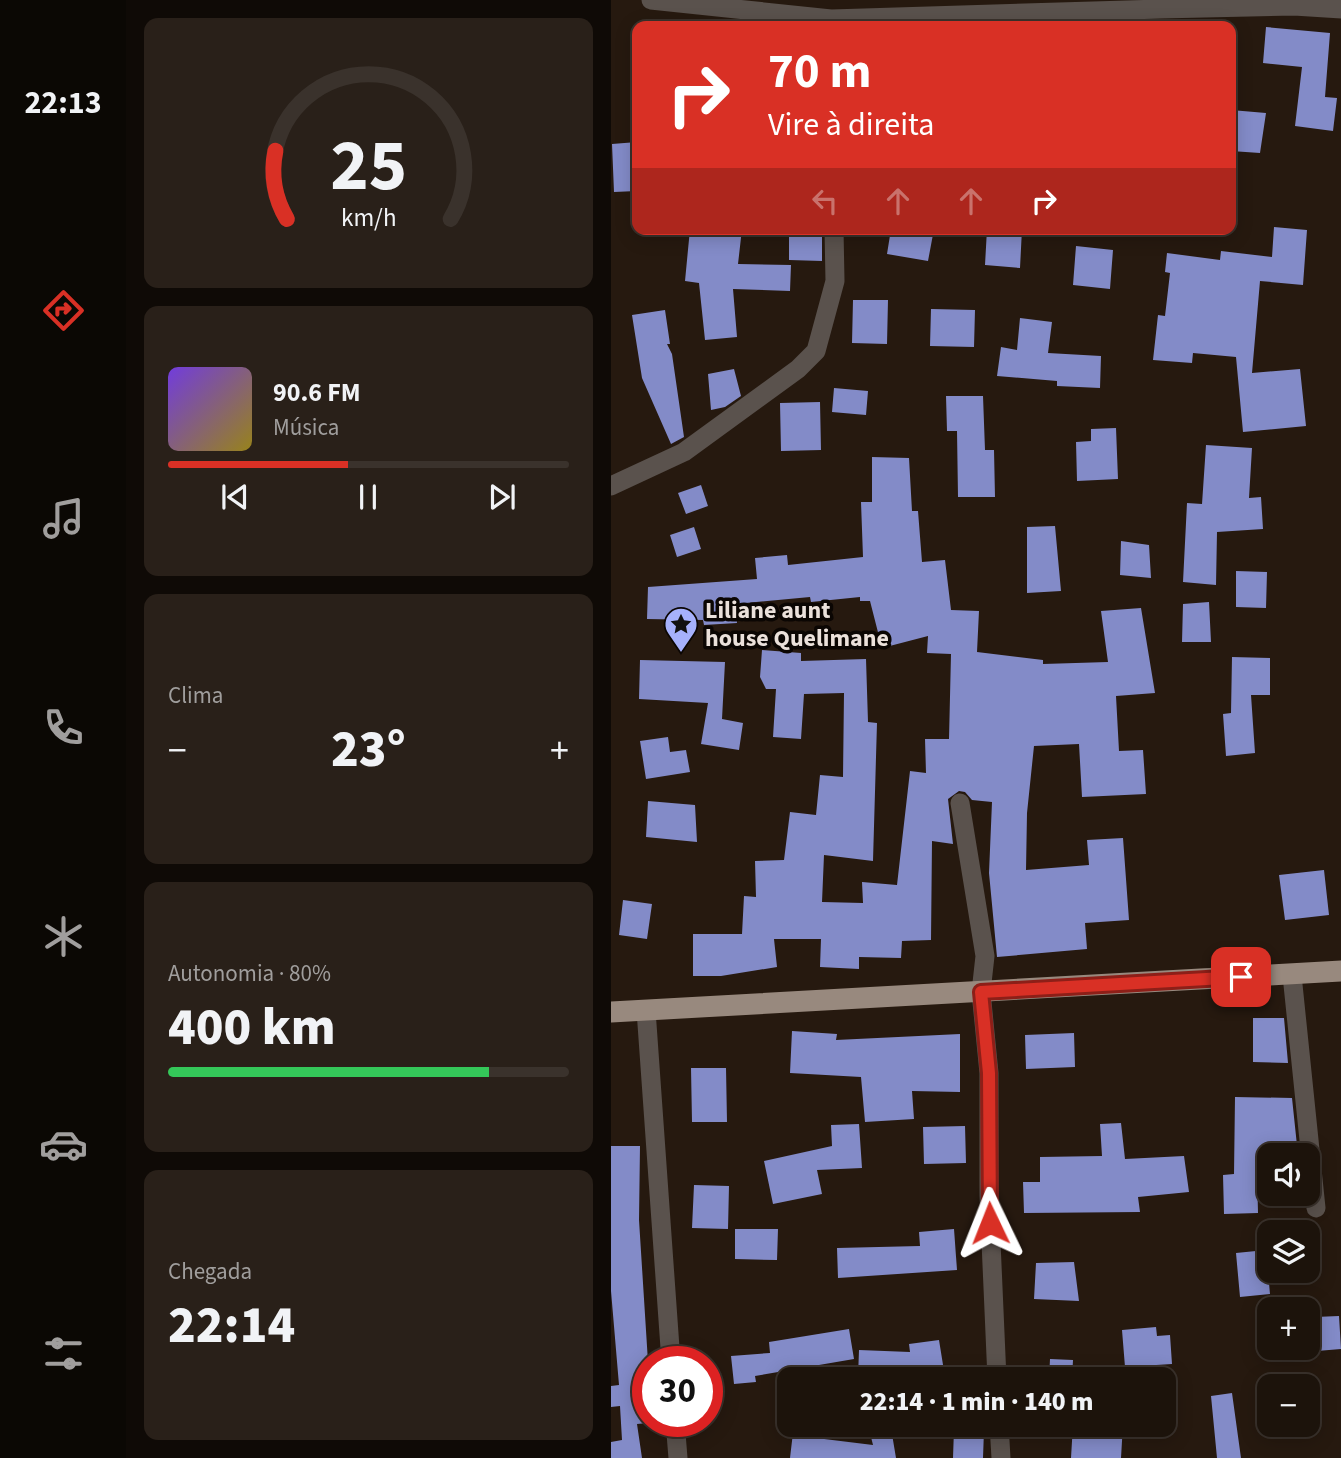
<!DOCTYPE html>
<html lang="pt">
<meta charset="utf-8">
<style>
:root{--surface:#1c130b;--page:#292019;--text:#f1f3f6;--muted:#a09e9d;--line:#3a322c;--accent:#d93025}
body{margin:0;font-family:"Source Sans 3",sans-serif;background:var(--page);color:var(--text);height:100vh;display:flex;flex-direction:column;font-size:26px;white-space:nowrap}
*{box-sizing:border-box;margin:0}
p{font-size:23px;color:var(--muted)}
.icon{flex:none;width:38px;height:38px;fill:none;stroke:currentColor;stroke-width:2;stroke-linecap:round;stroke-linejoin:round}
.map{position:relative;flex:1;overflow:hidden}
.details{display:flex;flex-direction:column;gap:18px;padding:18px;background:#0f0a06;width:485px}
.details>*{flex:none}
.top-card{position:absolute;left:21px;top:21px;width:604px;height:214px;border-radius:14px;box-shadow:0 4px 18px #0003,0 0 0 2px var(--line);background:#d93025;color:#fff;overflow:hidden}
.tools{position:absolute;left:646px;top:1143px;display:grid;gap:14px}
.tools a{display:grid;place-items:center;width:63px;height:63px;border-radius:14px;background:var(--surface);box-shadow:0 4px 18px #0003,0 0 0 2px var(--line);font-size:35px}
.speed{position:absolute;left:21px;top:1346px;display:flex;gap:14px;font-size:35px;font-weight:700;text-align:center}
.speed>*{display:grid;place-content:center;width:91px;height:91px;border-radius:50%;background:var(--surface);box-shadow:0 4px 18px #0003,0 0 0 2px var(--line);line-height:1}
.speed .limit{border:10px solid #d22;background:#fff;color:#111}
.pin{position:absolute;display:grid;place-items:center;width:60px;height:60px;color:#fff;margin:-30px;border-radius:14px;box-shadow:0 4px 10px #0006}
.me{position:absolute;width:77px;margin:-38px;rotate:358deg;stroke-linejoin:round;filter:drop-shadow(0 0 5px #0008)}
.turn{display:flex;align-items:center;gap:24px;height:147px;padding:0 21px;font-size:32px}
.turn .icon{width:91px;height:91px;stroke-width:2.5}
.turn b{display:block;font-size:49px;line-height:60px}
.lanes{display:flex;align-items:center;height:66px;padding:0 21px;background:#0003;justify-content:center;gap:35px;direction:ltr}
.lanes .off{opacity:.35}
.big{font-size:52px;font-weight:800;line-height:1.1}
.details .tile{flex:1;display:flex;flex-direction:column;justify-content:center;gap:10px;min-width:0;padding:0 24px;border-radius:14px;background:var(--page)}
.details .dial{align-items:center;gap:0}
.dial svg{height:182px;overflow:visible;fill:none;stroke:var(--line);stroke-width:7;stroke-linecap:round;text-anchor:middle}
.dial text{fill:var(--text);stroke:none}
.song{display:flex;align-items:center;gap:21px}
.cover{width:84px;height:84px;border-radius:10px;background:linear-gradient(135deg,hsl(260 70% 55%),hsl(50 70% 35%))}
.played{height:7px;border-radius:4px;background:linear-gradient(90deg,var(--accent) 45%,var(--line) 45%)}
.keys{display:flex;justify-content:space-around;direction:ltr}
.heat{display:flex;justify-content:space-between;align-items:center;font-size:38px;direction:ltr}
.charge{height:10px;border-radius:5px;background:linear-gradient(90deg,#34c759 80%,var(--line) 0)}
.trip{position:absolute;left:166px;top:1367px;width:399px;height:70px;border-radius:14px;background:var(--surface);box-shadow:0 4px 18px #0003,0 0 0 2px var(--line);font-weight:800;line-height:70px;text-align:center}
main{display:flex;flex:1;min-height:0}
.tabs{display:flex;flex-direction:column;width:126px;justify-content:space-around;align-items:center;background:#0b0804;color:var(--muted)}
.tabs .icon{width:49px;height:49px}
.tabs .selected{color:var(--accent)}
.tabs b{font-size:32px;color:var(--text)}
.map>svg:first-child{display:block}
</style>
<main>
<nav class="tabs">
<b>22:13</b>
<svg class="icon selected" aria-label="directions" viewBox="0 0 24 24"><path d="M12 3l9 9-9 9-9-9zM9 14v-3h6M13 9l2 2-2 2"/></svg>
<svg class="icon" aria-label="music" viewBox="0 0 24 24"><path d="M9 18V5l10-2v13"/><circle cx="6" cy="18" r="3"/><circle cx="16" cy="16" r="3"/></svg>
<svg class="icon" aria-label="phone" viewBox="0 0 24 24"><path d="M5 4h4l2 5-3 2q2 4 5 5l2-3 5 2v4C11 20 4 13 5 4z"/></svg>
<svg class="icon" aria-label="climate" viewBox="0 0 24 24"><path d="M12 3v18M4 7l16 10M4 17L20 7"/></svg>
<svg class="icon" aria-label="car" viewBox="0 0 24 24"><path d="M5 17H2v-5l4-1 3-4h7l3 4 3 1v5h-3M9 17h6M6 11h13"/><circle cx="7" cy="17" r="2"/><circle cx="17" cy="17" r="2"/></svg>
<svg class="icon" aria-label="filters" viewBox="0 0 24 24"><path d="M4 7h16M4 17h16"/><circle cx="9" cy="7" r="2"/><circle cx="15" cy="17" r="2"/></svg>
</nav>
<section class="details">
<div class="tile dial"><svg viewBox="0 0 100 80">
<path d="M14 69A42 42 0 1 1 86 69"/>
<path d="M14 69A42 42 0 0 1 9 39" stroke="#d93025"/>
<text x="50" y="56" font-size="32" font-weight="700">25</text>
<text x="50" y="72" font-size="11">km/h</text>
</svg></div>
<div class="tile">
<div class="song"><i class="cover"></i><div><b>90.6 FM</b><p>Música</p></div></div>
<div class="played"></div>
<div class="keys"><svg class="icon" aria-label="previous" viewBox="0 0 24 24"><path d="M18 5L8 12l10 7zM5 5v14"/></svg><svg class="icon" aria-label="pause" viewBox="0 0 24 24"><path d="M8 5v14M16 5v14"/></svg><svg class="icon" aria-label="next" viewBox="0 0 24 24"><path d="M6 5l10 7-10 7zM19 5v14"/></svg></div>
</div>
<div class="tile"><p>Clima</p>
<div class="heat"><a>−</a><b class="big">23°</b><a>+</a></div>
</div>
<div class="tile"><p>Autonomia · 80%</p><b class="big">400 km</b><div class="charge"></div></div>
<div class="tile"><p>Chegada</p><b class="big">22:14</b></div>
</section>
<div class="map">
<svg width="731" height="1458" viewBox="0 0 731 1458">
<rect width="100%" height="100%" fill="#26190f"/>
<path fill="#838bc8" d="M655,27L719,33L714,97L726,98L722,131L684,126L691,67L652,63Z
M620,110L655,113L649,153L620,151Z
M26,142V191L3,192L1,144Z
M663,227L696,230L692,285L649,281L641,373L689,369L695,426L632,432L625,357L582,353L581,363L542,360L547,315L554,316L559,273L554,272L556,253L609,260L610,251L661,257Z
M79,229H131L127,264L180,265L179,291L122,289L126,337L94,340L88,283L74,281Z
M178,229H211V261L178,260Z
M280,229H323L317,261L276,254Z
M376,229H411L409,268L374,265Z
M465,246L502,250L499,289L462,285Z
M242,300H277L276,344L241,343Z
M320,309L364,310L363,347L319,346Z
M54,310L59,344H56L61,354L73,437L60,444L31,378L21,315Z
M409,318L441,322L437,353L490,356L489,388L446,386V381L386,376L390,347L406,350Z
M123,369L130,396L114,407L100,410L97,374Z
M223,388L257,391L255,415L221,412Z
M335,396H372L374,450H383L384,497H347L346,431H336Z
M209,402L210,450L170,451L169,403Z
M505,428L507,479L466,481L465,442L480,441V429Z
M595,445L641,448L638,498L650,497L652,529L606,532L605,585L572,582L576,503L591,504Z
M261,457L298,458L301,511H307L311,562L334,560L340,610L368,611L366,652L432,660V664L497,662L490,611L530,608L544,693L505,696L508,751L532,750L535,794L471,797L468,744L423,746L416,813L415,870L478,865L476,840L512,838L518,920L474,923L476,949L386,957L378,873L381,802L361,800L354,792L348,791L337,799L342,844L321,841L320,940L291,941L290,958L248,957V969L209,967L210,939H163L166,967L110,976H82V934H131L133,896L145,897L144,861L173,860L179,812L205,815L209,775L232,777L233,693L193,694L190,739L162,737L165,689H155L149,677L151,650L190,653V661L255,659L257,722L266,723L262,861L213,855L211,902L252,903L251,882L286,885L299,771L315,773L314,739H338L340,654L316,653L317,636L271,648L259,601H249V597L200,602L199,597L124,604L126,623L93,625L92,620L36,619L37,587L146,579L144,558L176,555L177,565L252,557L250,502H261Z
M90,485L97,506L75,514L67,493Z
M444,526L450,591L416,593V527Z
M83,527L90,549L66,557L59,535Z
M510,541L538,545L540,578L509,575Z
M625,571L656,572L655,608L625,607Z
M598,602L600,642H571L572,604Z
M621,657L659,658V695H640L644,753L615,756L612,714L620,713Z
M29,660L114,662L111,719L132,723L128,750L90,744L97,703L28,699Z
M57,737L59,752L75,750L79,772L35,779L29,741Z
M37,801L84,805L86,842L35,837Z
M713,870L718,915L674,920L668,875Z
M12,900L41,904L36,939L8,935Z
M642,1018H673L677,1063L642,1062Z
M181,1031L226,1034L225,1040L349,1034V1092L301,1091L303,1119L254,1122L250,1077L179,1073Z
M463,1033L464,1067L415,1069L414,1035Z
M80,1068H115L116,1122H81Z
M624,1097L681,1098L687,1155H658V1170H646L647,1213L613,1214L612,1175L623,1174Z
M510,1123L514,1159L573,1156L578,1192L527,1197L529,1212L413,1213L412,1182H429V1157L491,1156L489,1124Z
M248,1124L251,1168L206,1170L211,1194L162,1204L153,1161L221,1146L220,1125Z
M354,1126L355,1163L313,1164L312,1127Z
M0,1146H29L28,1220L37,1362V1423L26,1424L31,1458H0V1442L11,1440L9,1406L0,1407V1386L8,1385L0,1291Z
M83,1185L118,1186L117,1229L81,1228Z
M124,1229H167L166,1260L124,1259Z
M343,1229L346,1270L227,1278L226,1248L309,1246L308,1232Z
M655,1250L659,1294L629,1297L625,1253Z
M463,1262L468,1301L423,1299L425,1263Z
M728,1316L730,1349L706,1351L704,1317Z
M545,1327L546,1336L559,1335L561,1364L514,1367L511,1330Z
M238,1329L243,1359L144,1376L145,1382L123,1384L120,1356L159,1353L158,1342Z
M328,1340L333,1371L277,1379L247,1377L248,1350L299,1352L298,1344Z
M439,1359L462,1360L461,1379H438Z
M621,1393L630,1458H606L600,1396Z
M183,1424H207L205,1438L262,1445L260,1437L281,1434L285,1458H179Z
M462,1424H512L510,1458H460Z
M343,1429L373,1430L372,1458H342Z"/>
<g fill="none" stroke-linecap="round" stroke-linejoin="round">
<path stroke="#5a524d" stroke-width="19" d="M40,0L220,19L549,9L683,6L731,9
M0,486L73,452L187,369L205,351L224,281L223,229
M349,803L374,956L370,992L378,1073V1196L386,1379
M681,975L705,1208
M35,1010L60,1362
M64,1421L67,1458
M388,1424L390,1458"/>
<path stroke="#98897e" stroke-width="21" d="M0,1012L731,971"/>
</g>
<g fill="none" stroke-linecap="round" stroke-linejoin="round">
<defs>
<path id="route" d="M379,1223L378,1073L370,992L630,977"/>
</defs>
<use href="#route" stroke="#8d1f18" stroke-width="18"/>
<use href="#route" stroke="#d93025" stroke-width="12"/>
</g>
<defs>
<symbol id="sight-pin" viewBox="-11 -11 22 30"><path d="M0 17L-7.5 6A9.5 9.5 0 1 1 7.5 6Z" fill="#a6b1fc" stroke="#0b0603"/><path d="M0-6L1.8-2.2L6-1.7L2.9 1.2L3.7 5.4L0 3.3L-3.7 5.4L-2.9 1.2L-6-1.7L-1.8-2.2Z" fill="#111"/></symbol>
</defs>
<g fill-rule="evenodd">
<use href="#sight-pin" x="51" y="605" width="38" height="52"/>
</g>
<g text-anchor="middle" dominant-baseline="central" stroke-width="7" stroke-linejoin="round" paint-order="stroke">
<g font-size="24" font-weight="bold" fill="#ebe1db" stroke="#0b0603" text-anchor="start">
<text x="94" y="610">Liliane aunt<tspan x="94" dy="28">house Quelimane</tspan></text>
</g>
</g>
</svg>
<div class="tools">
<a><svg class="icon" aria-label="sound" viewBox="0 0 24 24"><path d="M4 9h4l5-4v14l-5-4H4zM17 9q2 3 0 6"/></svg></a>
<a><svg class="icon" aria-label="layers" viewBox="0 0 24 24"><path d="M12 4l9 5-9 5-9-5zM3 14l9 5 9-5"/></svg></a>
<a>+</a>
<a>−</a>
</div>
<div class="speed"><div class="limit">30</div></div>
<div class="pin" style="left:630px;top:977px;background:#d93025"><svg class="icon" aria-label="arrive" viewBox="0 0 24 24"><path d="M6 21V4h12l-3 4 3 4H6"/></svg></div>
<svg class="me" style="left:379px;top:1223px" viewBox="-20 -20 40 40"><path d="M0-17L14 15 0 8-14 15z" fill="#d93025" stroke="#fff" stroke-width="4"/></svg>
<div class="trip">22:14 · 1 min · 140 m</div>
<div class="top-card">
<div class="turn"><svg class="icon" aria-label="right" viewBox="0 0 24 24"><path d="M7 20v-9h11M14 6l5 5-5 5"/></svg><div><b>70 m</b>Vire à direita</div></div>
<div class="lanes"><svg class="icon off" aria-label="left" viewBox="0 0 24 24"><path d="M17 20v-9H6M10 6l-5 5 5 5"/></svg><svg class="icon off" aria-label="ahead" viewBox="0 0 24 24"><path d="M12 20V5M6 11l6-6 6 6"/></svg><svg class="icon off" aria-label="ahead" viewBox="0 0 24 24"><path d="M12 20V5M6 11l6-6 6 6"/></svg><svg class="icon" aria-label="right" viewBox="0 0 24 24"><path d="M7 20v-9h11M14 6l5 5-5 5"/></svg></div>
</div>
</div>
</main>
